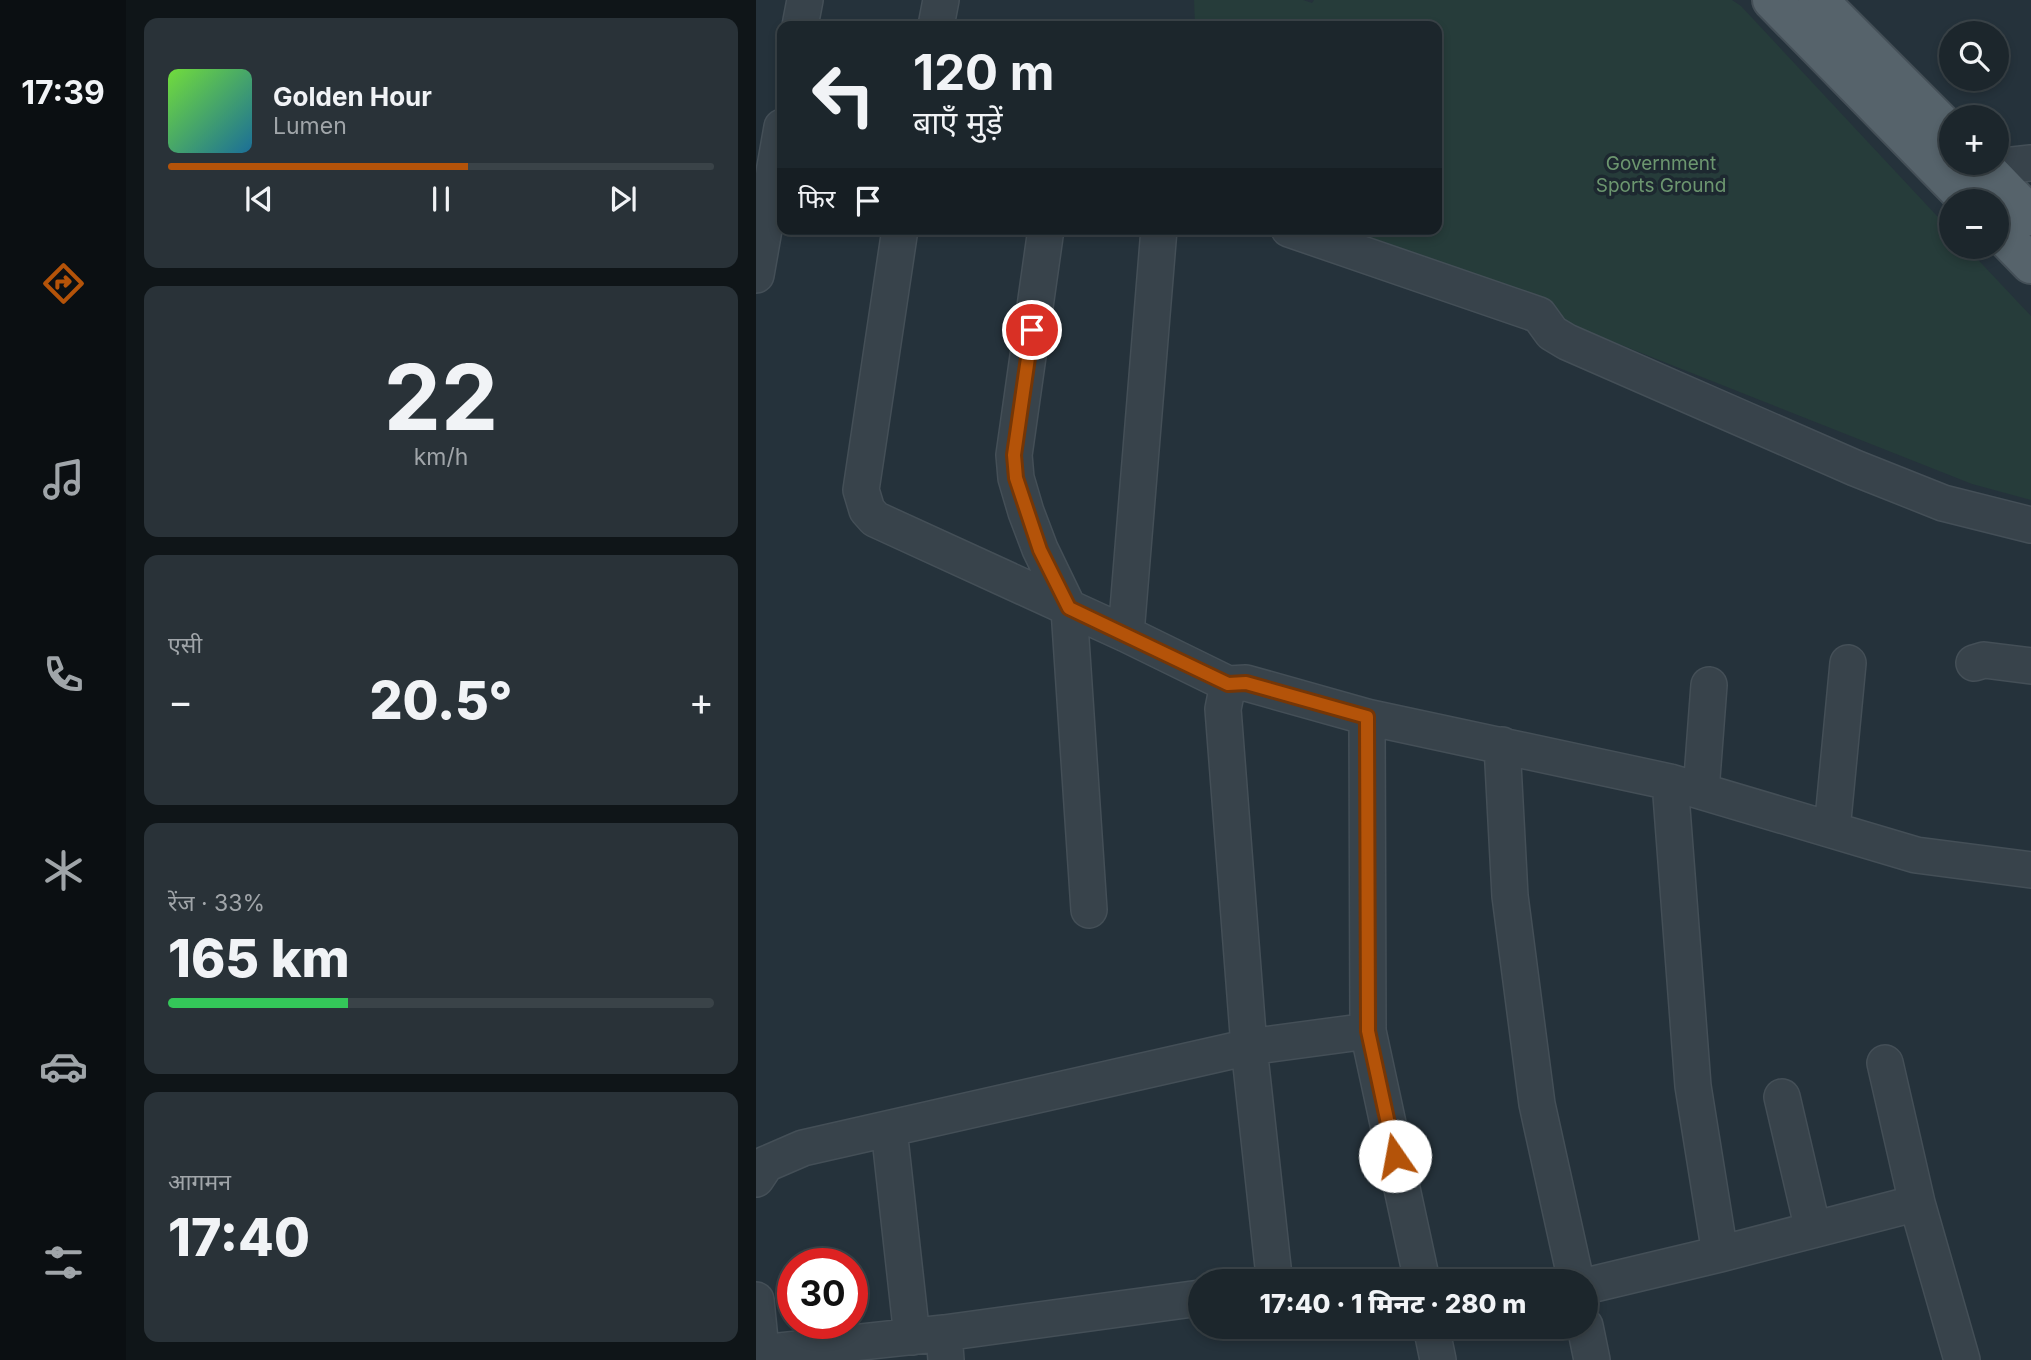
<!DOCTYPE html>
<html lang="hi">
<meta charset="utf-8">
<style>
:root{--surface:#1c262c;--page:#293238;--text:#f1f3f6;--muted:#a0a5a9;--line:#3a4348;--accent:#b45309}
body{margin:0;font-family:Inter,"Noto Sans Devanagari",sans-serif;background:var(--page);color:var(--text);height:100vh;display:flex;flex-direction:column;font-size:26px;white-space:nowrap}
*{box-sizing:border-box;margin:0}
p{font-size:23px;color:var(--muted)}
.icon{flex:none;width:38px;height:38px;fill:none;stroke:currentColor;stroke-width:2;stroke-linecap:round;stroke-linejoin:round}
.map{position:relative;flex:1;overflow:hidden}
.panel{display:flex;flex-direction:column;gap:18px;padding:18px;background:#0f1518;width:630px}
.panel>*{flex:none}
.top-card{position:absolute;left:21px;top:21px;width:665px;height:214px;border-radius:14px;box-shadow:0 4px 10px #0003,0 0 0 2px var(--line);background:#1c262c;color:var(--text);overflow:hidden}
.tools{position:absolute;left:1183px;top:21px;display:grid;gap:14px}
.tools a{display:grid;place-items:center;width:70px;height:70px;border-radius:50%;background:var(--surface);box-shadow:0 4px 10px #0003,0 0 0 2px var(--line);font-size:35px}
.speed{position:absolute;left:21px;top:1248px;display:flex;gap:14px;font-size:35px;font-weight:700;text-align:center}
.speed>*{display:grid;place-content:center;width:91px;height:91px;border-radius:50%;background:var(--surface);box-shadow:0 4px 10px #0003,0 0 0 2px var(--line);line-height:1}
.speed .limit{border:10px solid #d22;background:#fff;color:#111}
.pin{position:absolute;display:grid;place-items:center;width:60px;height:60px;color:#fff;margin:-30px;border:4px solid #fff;border-radius:50%;box-shadow:0 2px 7px #0007}
.me{position:absolute;width:77px;margin:-38px;rotate:348deg;stroke-linejoin:round;filter:drop-shadow(0 0 5px #0008)}
.turn{display:flex;align-items:center;gap:24px;height:147px;padding:0 21px;font-size:32px}
.turn .icon{width:91px;height:91px;stroke-width:2.5}
.turn b{display:block;font-size:49px;line-height:60px}
.then{display:flex;align-items:center;height:66px;padding:0 21px;background:#0003;gap:14px;font-size:26px}
.big{font-size:52px;font-weight:800;line-height:1.1}
.panel .card{flex:1;display:flex;flex-direction:column;justify-content:center;gap:10px;min-width:0;padding:0 24px;border-radius:14px;background:var(--page)}
.panel .dial{align-items:center;gap:0}
.dial b{font-size:91px;line-height:1}
.song{display:flex;align-items:center;gap:21px}
.cover{width:84px;height:84px;border-radius:10px;background:linear-gradient(135deg,hsl(100 70% 55%),hsl(200 70% 35%))}
.played{height:7px;border-radius:4px;background:linear-gradient(90deg,var(--accent) 55%,var(--line) 55%)}
.keys{display:flex;justify-content:space-around;direction:ltr}
.heat{display:flex;justify-content:space-between;align-items:center;font-size:38px;direction:ltr}
.charge{height:10px;border-radius:5px;background:linear-gradient(90deg,#34c759 33%,var(--line) 0)}
.trip{position:absolute;left:432px;top:1269px;width:410px;height:70px;border-radius:35px;background:var(--surface);box-shadow:0 4px 10px #0003,0 0 0 2px var(--line);font-weight:800;line-height:70px;text-align:center}
main{display:flex;flex:1;min-height:0}
.tabs{display:flex;flex-direction:column;width:126px;justify-content:space-around;align-items:center;background:#0b0f12;color:var(--muted)}
.tabs .icon{width:49px;height:49px}
.tabs .on{color:var(--accent)}
.tabs b{font-size:32px;color:var(--text)}
.map>svg:first-child{display:block}
</style>
<main>
<nav class="tabs">
<b>17:39</b>
<svg class="icon on" aria-label="directions" viewBox="0 0 24 24"><path d="M12 3l9 9-9 9-9-9zM9 14v-3h6M13 9l2 2-2 2"/></svg>
<svg class="icon" aria-label="music" viewBox="0 0 24 24"><path d="M9 18V5l10-2v13"/><circle cx="6" cy="18" r="3"/><circle cx="16" cy="16" r="3"/></svg>
<svg class="icon" aria-label="phone" viewBox="0 0 24 24"><path d="M5 4h4l2 5-3 2q2 4 5 5l2-3 5 2v4C11 20 4 13 5 4z"/></svg>
<svg class="icon" aria-label="climate" viewBox="0 0 24 24"><path d="M12 3v18M4 7l16 10M4 17L20 7"/></svg>
<svg class="icon" aria-label="car" viewBox="0 0 24 24"><path d="M5 17H2v-5l4-1 3-4h7l3 4 3 1v5h-3M9 17h6M6 11h13"/><circle cx="7" cy="17" r="2"/><circle cx="17" cy="17" r="2"/></svg>
<svg class="icon" aria-label="filters" viewBox="0 0 24 24"><path d="M4 7h16M4 17h16"/><circle cx="9" cy="7" r="2"/><circle cx="15" cy="17" r="2"/></svg>
</nav>
<section class="panel">
<div class="card">
<div class="song"><i class="cover"></i><div><b>Golden Hour</b><p>Lumen</p></div></div>
<div class="played"></div>
<div class="keys"><svg class="icon" aria-label="previous" viewBox="0 0 24 24"><path d="M18 5L8 12l10 7zM5 5v14"/></svg><svg class="icon" aria-label="pause" viewBox="0 0 24 24"><path d="M8 5v14M16 5v14"/></svg><svg class="icon" aria-label="next" viewBox="0 0 24 24"><path d="M6 5l10 7-10 7zM19 5v14"/></svg></div>
</div>
<div class="card dial"><b>22</b><p>km/h</p></div>
<div class="card"><p>एसी</p>
<div class="heat"><a>−</a><b class="big">20.5°</b><a>+</a></div>
</div>
<div class="card"><p>रेंज · 33%</p><b class="big">165 km</b><div class="charge"></div></div>
<div class="card"><p>आगमन</p><b class="big">17:40</b></div>
</section>
<div class="map">
<svg width="1275" height="1360" viewBox="0 0 1275 1360">
<rect width="100%" height="100%" fill="#25323b"/>
<path fill="#263c3a" d="M438,0H547L556,3L558,0H976L985,6L1195,231V247H1210L1275,316V500L1216,484L572,229H681V26H439Z"/>
<g fill="none" stroke-linecap="round" stroke-linejoin="round">
<defs>
<path id="minor" d="M44,26L49,0
M180,26L185,0
M1230,168L1275,163
M144,229L105,490L111,510L119,519L370,634L472,684L490,683L611,717L914,782L1160,855L1275,870
M290,229L258,455L260,478L270,512L284,549L313,609L333,910
M533,229L783,315L796,333L811,342L1099,468L1187,503L1275,525
M0,275L26,127
M370,634L403,229
M1218,663L1228,660L1275,666
M472,684L467,709L493,1047L516,1258L518,1276L515,1281
M611,717L612,1031L666,1281
M746,745L754,896L781,1104L820,1281
M914,782L937,1086L964,1254
M945,791L953,685
M1076,830L1092,663
M1129,1063L1161,1203L1206,1360
M1026,1097L1057,1230
M133,1129L156,1337
M0,1179L10,1164L47,1148L493,1047L612,1031
M830,1286L964,1254L1161,1203
M0,1300L6,1360
M675,1326L682,1360
M829,1326L836,1360
M188,1333L444,1298
M5,1353L188,1333L190,1360"/>
<path id="major" d="M1016,0L1213,201
M1062,0L1195,133
M1224,163L1275,216
M1241,229L1275,264"/>
</defs>
<use href="#minor" stroke="#444f57" stroke-width="38"/>
<use href="#major" stroke="#444f57" stroke-width="42"/>
<use href="#minor" stroke="#38434b" stroke-width="35"/>
<use href="#major" stroke="#56636b" stroke-width="38"/>
</g>
<g fill="none" stroke-linecap="round" stroke-linejoin="round">
<defs>
<path id="route" d="M276,330L258,455L260,478L284,550L313,608L472,684L490,683L611,717L612,1031L639,1156"/>
</defs>
<use href="#route" stroke="#753606" stroke-width="18"/>
<use href="#route" stroke="#b45309" stroke-width="12"/>
</g>
<g text-anchor="middle" dominant-baseline="central" stroke-width="7" stroke-linejoin="round" paint-order="stroke">
<g font-size="19" fill="#6c966f" stroke="#1d2830">
<text x="905" y="163">Government<tspan x="905" dy="22">Sports Ground</tspan></text>
</g>
</g>
</svg>
<div class="tools">
<a><svg class="icon" aria-label="search" viewBox="0 0 24 24"><circle cx="10" cy="10" r="6"/><path d="M15 15l6 6"/></svg></a>
<a>+</a>
<a>−</a>
</div>
<div class="speed"><div class="limit">30</div></div>
<div class="pin" style="left:276px;top:330px;background:#d93025"><svg class="icon" aria-label="arrive" viewBox="0 0 24 24"><path d="M6 21V4h12l-3 4 3 4H6"/></svg></div>
<svg class="me" style="left:639px;top:1156px" viewBox="-20 -20 40 40"><circle r="19" fill="#fff"/><path d="M0-13L10 11 0 6-10 11z" fill="#b45309"/></svg>
<div class="trip">17:40 · 1 मिनट · 280 m</div>
<div class="top-card">
<div class="turn"><svg class="icon" aria-label="left" viewBox="0 0 24 24"><path d="M17 20v-9H6M10 6l-5 5 5 5"/></svg><div><b>120 m</b>बाएँ मुड़ें</div></div>
<div class="then">फिर<svg class="icon" aria-label="arrive" viewBox="0 0 24 24"><path d="M6 21V4h12l-3 4 3 4H6"/></svg></div>
</div>
</div>
</main>
